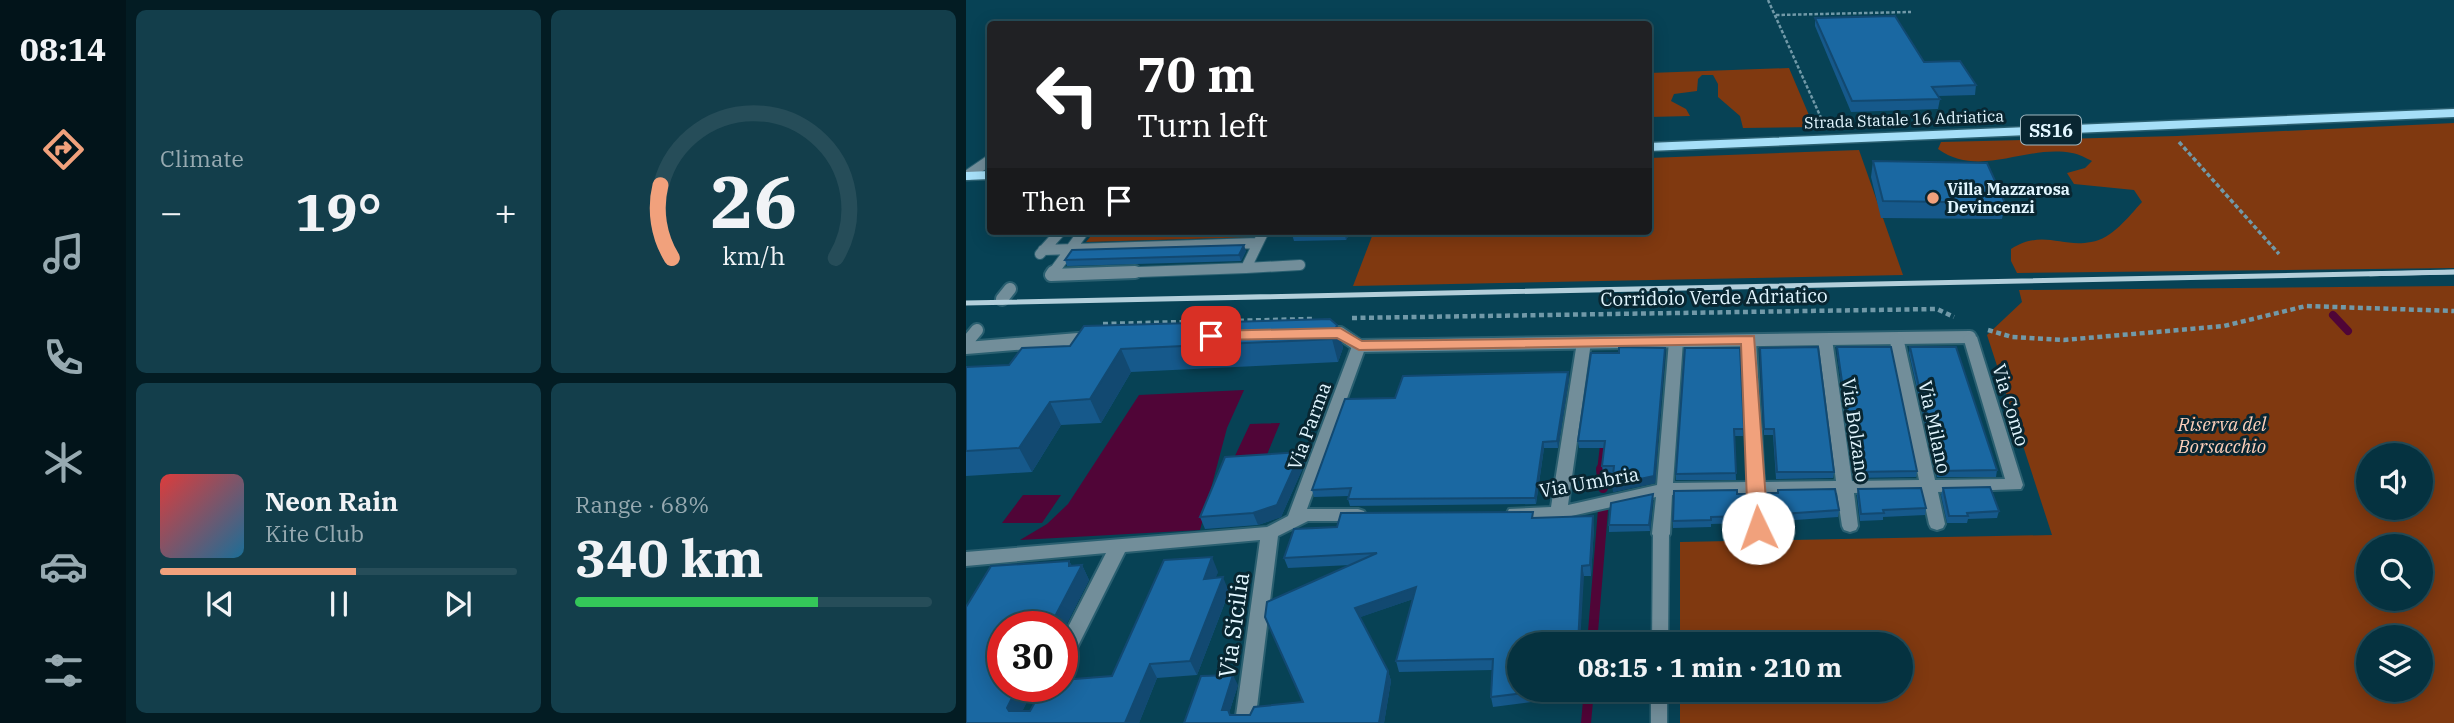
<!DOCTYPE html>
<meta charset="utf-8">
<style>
:root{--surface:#053240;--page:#133e4b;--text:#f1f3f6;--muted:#97aab1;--line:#264d59;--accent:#f1a17c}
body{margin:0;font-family:"IBM Plex Serif",serif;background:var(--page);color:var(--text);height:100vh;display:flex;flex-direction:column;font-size:26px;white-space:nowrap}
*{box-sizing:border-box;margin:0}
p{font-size:23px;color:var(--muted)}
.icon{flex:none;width:38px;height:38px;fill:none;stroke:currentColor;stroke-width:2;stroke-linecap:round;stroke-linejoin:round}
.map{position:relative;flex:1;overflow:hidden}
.panel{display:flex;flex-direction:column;gap:10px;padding:10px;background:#031c23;width:840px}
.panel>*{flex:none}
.top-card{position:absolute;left:21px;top:21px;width:665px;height:214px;border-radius:7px;box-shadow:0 4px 18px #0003,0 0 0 2px var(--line);background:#202124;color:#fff;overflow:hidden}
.buttons{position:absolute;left:1390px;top:443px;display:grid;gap:14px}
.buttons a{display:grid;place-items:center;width:77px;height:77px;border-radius:50%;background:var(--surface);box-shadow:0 4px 18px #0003,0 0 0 2px var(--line);font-size:35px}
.speed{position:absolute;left:21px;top:611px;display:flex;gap:14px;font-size:35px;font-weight:700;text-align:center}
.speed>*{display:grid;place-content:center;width:91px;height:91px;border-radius:50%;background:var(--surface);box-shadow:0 4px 18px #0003,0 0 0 2px var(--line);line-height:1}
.speed .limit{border:10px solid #d22;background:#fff;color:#111}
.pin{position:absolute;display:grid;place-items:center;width:60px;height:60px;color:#fff;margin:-30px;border-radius:14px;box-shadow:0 4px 10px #0006}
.me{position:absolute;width:77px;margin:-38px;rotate:357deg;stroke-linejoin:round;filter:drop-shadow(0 0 5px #0008)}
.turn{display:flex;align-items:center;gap:24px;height:147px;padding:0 35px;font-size:32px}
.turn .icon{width:91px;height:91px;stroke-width:2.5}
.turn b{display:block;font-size:49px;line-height:60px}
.then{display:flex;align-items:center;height:66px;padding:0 35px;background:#0003;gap:14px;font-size:26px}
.big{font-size:52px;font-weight:700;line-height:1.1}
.panel .tile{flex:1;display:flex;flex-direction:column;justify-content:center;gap:10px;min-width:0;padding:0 24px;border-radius:10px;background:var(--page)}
.panel .dial{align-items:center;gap:0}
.dial svg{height:182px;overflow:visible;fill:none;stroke:var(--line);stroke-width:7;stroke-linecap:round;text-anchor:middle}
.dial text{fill:var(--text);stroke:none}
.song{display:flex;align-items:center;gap:21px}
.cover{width:84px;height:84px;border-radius:10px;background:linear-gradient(135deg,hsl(0 70% 55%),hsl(200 70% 35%))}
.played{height:7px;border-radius:4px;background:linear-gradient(90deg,var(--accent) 55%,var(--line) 55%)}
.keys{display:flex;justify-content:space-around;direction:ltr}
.heat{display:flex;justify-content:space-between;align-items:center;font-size:38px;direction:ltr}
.charge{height:10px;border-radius:5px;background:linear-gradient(90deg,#34c759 68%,var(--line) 0)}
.panel .tiles{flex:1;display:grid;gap:10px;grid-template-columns:repeat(2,1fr)}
.trip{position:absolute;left:541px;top:632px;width:406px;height:70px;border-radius:35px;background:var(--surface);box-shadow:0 4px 18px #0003,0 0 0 2px var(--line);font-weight:700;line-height:70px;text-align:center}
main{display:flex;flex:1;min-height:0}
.tab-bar{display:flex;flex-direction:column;width:126px;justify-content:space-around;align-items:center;background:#02141a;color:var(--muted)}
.tab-bar .icon{width:49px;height:49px}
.tab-bar .current{color:var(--accent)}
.tab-bar b{font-size:32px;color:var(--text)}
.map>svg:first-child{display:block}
</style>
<main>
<nav class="tab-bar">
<b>08:14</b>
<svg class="icon current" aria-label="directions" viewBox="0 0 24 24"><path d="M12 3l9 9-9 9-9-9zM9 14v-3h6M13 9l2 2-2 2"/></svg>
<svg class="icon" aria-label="music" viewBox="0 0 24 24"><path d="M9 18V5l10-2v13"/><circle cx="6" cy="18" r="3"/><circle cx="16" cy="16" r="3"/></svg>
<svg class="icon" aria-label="phone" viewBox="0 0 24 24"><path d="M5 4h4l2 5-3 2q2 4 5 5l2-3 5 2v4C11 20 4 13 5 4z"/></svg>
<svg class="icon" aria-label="climate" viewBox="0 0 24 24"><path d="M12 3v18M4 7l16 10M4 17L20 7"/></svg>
<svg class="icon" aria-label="car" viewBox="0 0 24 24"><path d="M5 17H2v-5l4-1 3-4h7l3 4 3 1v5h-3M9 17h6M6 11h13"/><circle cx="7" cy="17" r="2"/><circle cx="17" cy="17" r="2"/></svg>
<svg class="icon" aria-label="filters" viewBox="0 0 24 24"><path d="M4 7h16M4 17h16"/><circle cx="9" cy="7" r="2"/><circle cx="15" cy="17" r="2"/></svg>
</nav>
<section class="panel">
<div class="tiles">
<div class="tile"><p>Climate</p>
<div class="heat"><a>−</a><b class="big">19°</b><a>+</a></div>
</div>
<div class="tile dial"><svg viewBox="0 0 100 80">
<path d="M14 69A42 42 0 1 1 86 69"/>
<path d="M14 69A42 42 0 0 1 9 37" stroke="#f1a17c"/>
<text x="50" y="56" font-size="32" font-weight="700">26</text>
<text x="50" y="72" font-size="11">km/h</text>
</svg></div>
<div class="tile">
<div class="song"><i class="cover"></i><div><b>Neon Rain</b><p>Kite Club</p></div></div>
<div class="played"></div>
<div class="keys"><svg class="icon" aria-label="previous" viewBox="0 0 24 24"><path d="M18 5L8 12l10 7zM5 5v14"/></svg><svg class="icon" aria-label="pause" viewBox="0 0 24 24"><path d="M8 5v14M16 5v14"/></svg><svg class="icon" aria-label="next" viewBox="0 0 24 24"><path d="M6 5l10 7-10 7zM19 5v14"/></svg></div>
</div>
<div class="tile"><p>Range · 68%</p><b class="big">340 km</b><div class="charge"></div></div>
</div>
</section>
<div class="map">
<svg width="1488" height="723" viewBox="0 0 1488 723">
<rect width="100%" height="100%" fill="#074255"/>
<path fill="#803910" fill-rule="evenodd" d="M823,68L848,127L777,128L774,116L752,97V84L747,75H736L732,79L731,91L708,94L705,101L720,109L724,116L683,117V73Z
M1488,123V268L1051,273L1045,261V249C1077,229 1095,248 1125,242C1146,239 1163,216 1176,202L1168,190L1108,184L1101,173L1119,168L1126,161C1120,158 1113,154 1106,153C1060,144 1014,179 972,149L975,142L1211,136Z
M893,150L937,275L387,286L408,231H682L683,158Z
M129,231H293L290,237L120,242Z
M1488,286V723H714V690H934V644H714V542L1086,535L1021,335L1056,302L1053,290ZM1402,455H1454V508H1402ZM1402,546H1454V598H1402ZM1402,637H1454V690H1402Z"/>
<path fill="#500537" d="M278,390L261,428L234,530L54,540L81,524L102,504L173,395Z
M314,423L300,457L268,458L284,424Z
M57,495H95L76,523H36Z"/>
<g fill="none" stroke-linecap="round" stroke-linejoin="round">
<path stroke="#500537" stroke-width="8" d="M1367,315L1382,331
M635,471L639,437"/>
<path stroke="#500537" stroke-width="10" d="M635,469L637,488
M626,644L637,510
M620,723L623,690"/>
<defs>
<path id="service-far2" d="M2,175L24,160
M77,250L292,243
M74,254L95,231
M280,268L334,265
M86,274L118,231
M120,274L280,268L298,231"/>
<path id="service-far1" d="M87,272L85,275L169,272
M36,299L44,289
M357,333H374L393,346L1004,337
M0,343L11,330
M0,348L125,338"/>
<path id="service" d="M694,644L695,534
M693,690V723"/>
<path id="minor" d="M930,333L937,337L969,480L1039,479L997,337L1004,333L1011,337L1057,485L1055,489L972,492L979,524L977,528L971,530L965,528L963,524L956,492L888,493L892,526L890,530L884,532L878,530L876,526L871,493L798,494L801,529L798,533L792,535L786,533L783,529L782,494L706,495L704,534L701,538L695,540L689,538L686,534L690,497L592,519H549L543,517L541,513L543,509L585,507L611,342L618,338L625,342L602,505L691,485L703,341L710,337L717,341L707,483L782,482L776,340L783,336L790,340L798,482L870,481L852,339L859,335L866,339L886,481L953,480L923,337Z
M393,342L400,346L341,509H392L398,511L400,515L398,519L392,521H342L312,536L289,723H269L294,540L159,552L103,664L96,666V639L140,553L0,566V552L301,527L322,516L386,346Z"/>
<path id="primary" d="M1488,109V117L682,151V143Z
M24,171V179L0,180V172Z"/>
</defs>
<use href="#service-far2" stroke="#2a5f70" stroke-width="12"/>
<use href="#service-far1" stroke="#2a5f70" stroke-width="16"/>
<use href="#service" stroke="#2a5f70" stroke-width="19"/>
<use href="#minor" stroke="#2a5f70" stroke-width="4"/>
<use href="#primary" stroke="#2a5f70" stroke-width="3"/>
<path stroke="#7199a8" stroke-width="2.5" stroke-dasharray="3.5 2" stroke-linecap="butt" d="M802,0L856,120
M810,15L945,12"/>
<path stroke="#7199a8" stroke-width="3.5" stroke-dasharray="4.5 2.5" stroke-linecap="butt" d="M855,119L857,122
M1213,142L1313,254"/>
<path stroke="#7199a8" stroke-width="4.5" stroke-dasharray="5 3.5" stroke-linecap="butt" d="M386,318L971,309L988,317
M137,324L346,319
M1022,330L1046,337L1098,340L1258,326L1340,306L1488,311"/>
<use href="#service-far2" stroke="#728e9a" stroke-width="10"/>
<use href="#service-far1" stroke="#728e9a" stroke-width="12"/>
<use href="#service" stroke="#728e9a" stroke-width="16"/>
<use href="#minor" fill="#728e9a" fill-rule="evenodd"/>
<use href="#primary" fill="#a6dff8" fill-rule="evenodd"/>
<path stroke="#b3cfdb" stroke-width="4.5" d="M1404,274L1488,272"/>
<path stroke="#b3cfdb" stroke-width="5" d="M0,303L1488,272"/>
</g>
<path fill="#16598b" d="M849,18L958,62L1010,85L1009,95L972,96L974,99L972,109L885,112L849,26Z
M907,161L1039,203L1036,219L915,218L905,177Z
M325,231H385L380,240L328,241Z
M280,251L275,261L101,266L99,260Z
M371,325L377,348L372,362L165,372L135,423L95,425L66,472L0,476V367L43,365L104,346Z
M871,347L951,471L950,477L888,478L871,353Z
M944,347L1031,470L1030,477H971L943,353Z
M699,348L689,483L647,492V473H637L636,466L638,448H613L612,441Z
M774,348L777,436H768L770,480H710V474Z
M794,348L868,472L867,478L810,479L807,435H798Z
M603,378L592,448H578L570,504L384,506L382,499L383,496L348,497L346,490L429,398Z
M335,452L339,463L315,517L292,525L239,529L234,517Z
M977,488L1033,511L1031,518L1002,519L1001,523H981L975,495Z
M892,489L960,508L959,515L917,517V520L894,521L891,496Z
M801,493L873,510L872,517L803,522Z
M687,494L684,531L643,532V525Z
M771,494H780V523L745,524V527L707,528V521Z
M568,518L628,527L625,576H618L553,690H611V696L527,707L525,697L526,670L433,672L430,661L447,599L394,617L422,671L425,681L418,723H218L272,685L263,713L264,715H284L336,702L385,565L322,568L318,558Z
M103,561L106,566L116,565L123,580L56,711H64L146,676L252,572L249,578L263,592L231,675L191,678L173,723H0Z"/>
<path fill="#124971" d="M378,231H385L380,240Z
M278,245L280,251L275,261L273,255Z
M371,325L377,348L372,362L366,339Z
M699,348L689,483L647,492L646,485Z
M155,349L165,372L135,423L124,399Z
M602,372L603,378L592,448L591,441Z
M84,402L95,425L66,472L53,448Z
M577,442L578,448L570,504L569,498Z
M335,452L339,463L315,517L292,525L287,513Z
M687,494V500L684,531L683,525Z
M627,516L628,527L625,576L624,565Z
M246,557L252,572L244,593L238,579Z
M103,561L111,575L116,565L123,580L96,633V626H84Z
M616,566L618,576L614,644H612Z
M257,577L263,592L231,675L224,661Z
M450,587L453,597L392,618L389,608Z
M184,664L191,678L173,723H159Z
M422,671L425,681L418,723H413Z
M267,675L272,685L263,713L256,710Z
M52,686H69L51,722L41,708Z"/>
<path fill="#1a68a2" stroke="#124971" stroke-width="2" d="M929,16L958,62L994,61L1010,85L966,87L974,99L886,101L849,18Z
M907,161L1021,163L1039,203L917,201Z
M278,245L273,255L99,260L106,250Z
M364,319L371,325L366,339L155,349L124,399L84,402L53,448L0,451V367L43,365L56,348L104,346L118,326Z
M653,347L699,348L688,476L646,485L648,466H636L639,441H612L625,353H653Z
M852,347L868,472H811L808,429H798L794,348Z
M871,347H925L951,471L889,472Z
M944,347H990L1031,470L972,471Z
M719,348H774L778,429H768L770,473L710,474Z
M602,372L591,441L577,442L569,498L382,499L385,488L346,490L379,399L429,398L437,376Z
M335,452L311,505L287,513L234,517L259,457Z
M1024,487L1033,511L1001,513L1002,516H983L977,488Z
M955,488L960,508L917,510L918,513L895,514L892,489Z
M869,489L873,510L803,515L801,493H812V490Z
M771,490V494H780V516L745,517V520L707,521L708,491Z
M687,494L683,525H643L645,503Z
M567,512L566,518L627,516L624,565L616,566L612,644H553V690H583L525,697L527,659L430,661L450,587L389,608L422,671L413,723H218L235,676L267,675L256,710H262L264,715H284L288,707L337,702L299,617L301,602L411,553L318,558L328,529L371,527L375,513Z
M246,557L238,579L257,577L224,661L184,664L159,723H0V607L25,566L103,561V566L116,565L84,626H37V686H52L41,708L43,711H64L78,686H96V680L146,676L198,560Z"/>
<path fill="#f1a17c" stroke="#9d6951" stroke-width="2" d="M374,328L396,341L788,336L802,528L792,536L782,528L775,344L393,350L371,338L245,340L237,336L245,331Z"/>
<circle fill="#f1a17c" stroke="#092631" stroke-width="2.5" cx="967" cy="198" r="7"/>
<g text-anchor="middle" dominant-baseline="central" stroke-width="6" stroke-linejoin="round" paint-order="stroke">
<g font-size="16" fill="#e2f6ff" stroke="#092631">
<text transform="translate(938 119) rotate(-2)">Strada Statale 16 Adriatica</text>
</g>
<g font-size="16" font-weight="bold" fill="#e2f6ff" stroke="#092631" text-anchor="start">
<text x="981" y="189">Villa Mazzarosa<tspan x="981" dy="18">Devincenzi</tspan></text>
</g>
<rect fill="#092631" stroke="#a1b8c1" stroke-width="2" x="1055" y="115.5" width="60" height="29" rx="5"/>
<g font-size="18" font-weight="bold" fill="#e2f6ff">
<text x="1085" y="130">SS16</text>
</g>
<g font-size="19" fill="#e2f6ff" stroke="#092631">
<text transform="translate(748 297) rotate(-1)">Corridoio Verde Adriatico</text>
<text transform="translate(1045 405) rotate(73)">Via Como</text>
<text transform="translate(343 426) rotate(-70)">Via Parma</text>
<text transform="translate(969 427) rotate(78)">Via Milano</text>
<text transform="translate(890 430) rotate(82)">Via Bolzano</text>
<text transform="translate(623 482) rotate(-10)">Via Umbria</text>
</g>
<g font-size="19" font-style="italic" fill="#fed0bb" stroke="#092631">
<text x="1256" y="424">Riserva del<tspan x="1256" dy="22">Borsacchio</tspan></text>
</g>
<g font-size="23" fill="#e2f6ff" stroke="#092631">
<text transform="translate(267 625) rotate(-82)">Via Sicilia</text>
</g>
</g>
</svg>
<div class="buttons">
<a><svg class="icon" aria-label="sound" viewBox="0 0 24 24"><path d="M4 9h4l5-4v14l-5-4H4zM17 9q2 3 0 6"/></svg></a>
<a><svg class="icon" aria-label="search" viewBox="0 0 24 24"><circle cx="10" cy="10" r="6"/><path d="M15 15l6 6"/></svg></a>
<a><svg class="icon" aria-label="layers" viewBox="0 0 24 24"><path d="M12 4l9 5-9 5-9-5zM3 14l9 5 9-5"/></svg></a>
</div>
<div class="speed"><div class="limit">30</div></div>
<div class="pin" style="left:245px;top:336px;background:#d93025"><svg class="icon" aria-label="arrive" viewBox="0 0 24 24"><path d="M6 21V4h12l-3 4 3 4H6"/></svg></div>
<svg class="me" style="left:792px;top:528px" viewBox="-20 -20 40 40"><circle r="19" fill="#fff"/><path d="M0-13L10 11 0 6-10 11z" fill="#f1a17c"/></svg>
<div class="trip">08:15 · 1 min · 210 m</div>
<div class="top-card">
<div class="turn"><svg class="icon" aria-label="left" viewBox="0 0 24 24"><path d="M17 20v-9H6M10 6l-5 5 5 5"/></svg><div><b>70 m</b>Turn left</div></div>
<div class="then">Then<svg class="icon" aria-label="arrive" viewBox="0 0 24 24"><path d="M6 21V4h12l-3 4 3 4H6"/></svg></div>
</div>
</div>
</main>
